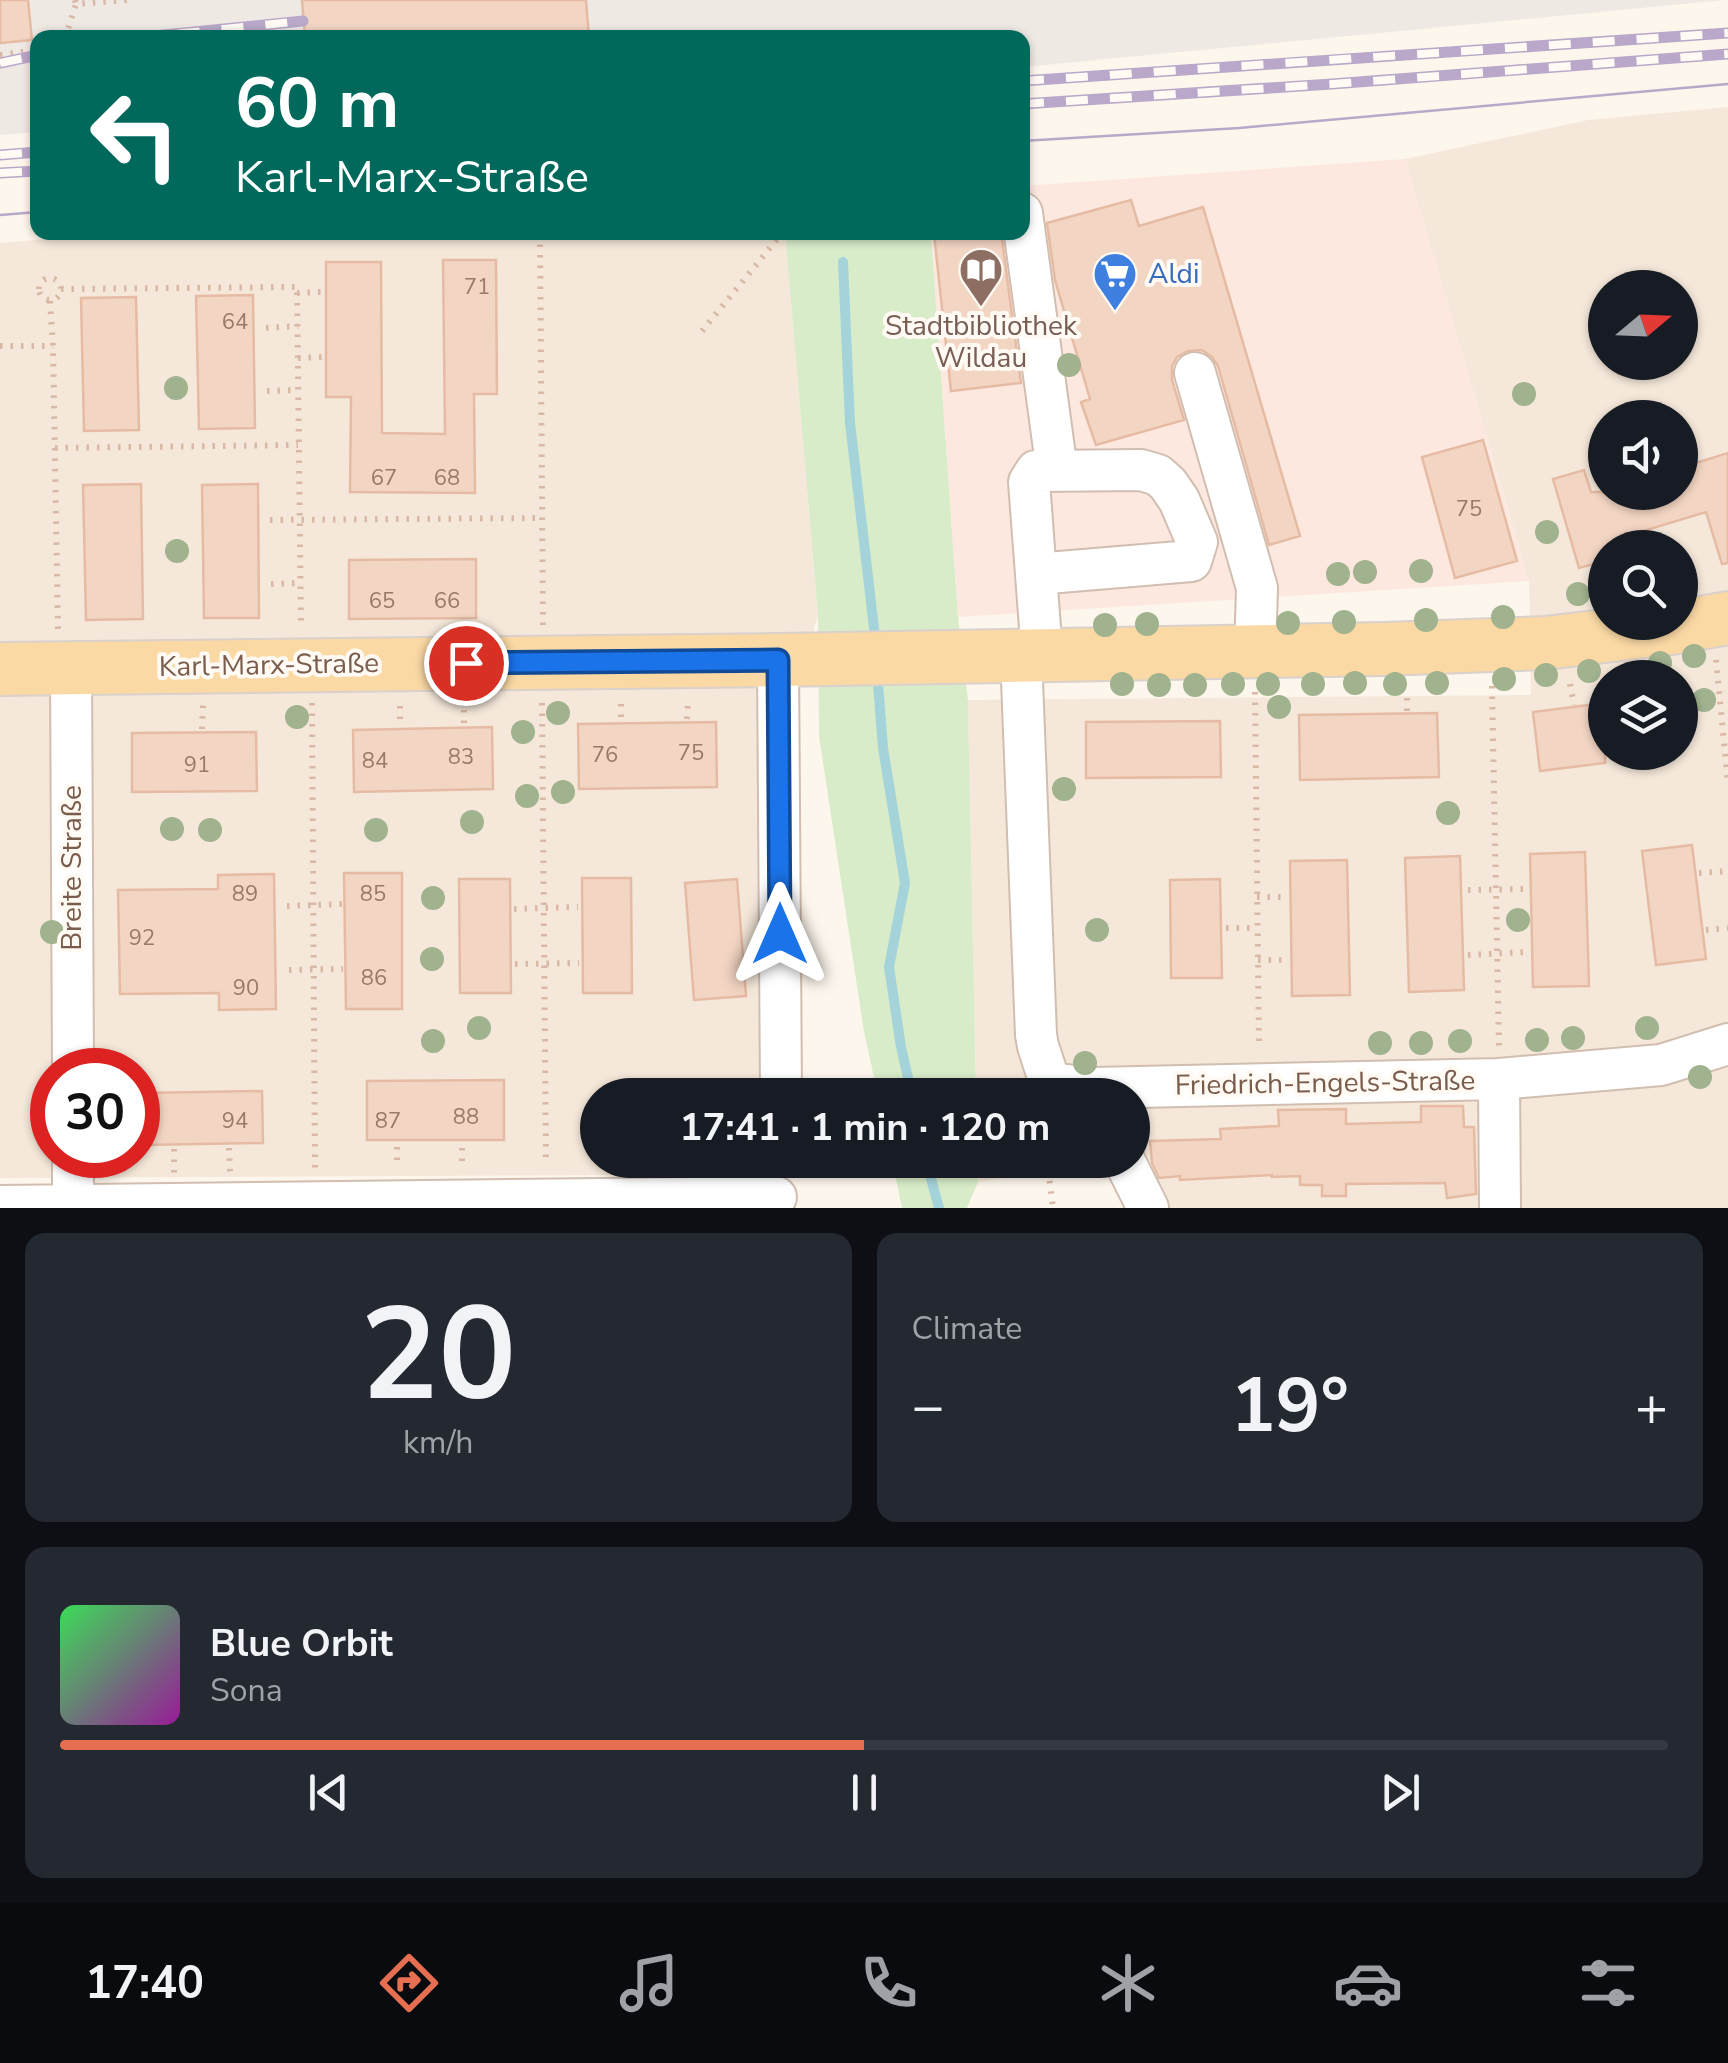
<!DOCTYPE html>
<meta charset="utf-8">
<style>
:root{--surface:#171b24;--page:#242831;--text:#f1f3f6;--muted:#9ea1a6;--line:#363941;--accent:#e76f51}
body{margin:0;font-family:"Nunito Sans",sans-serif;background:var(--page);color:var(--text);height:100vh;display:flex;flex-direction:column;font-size:38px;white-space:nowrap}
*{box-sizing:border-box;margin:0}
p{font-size:32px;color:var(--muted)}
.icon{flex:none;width:55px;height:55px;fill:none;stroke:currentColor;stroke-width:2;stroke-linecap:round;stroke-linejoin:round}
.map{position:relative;height:1208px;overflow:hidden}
.details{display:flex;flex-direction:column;gap:25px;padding:25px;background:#0d0f14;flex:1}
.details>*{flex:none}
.banner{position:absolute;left:30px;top:30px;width:1000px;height:210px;border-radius:20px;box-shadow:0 2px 8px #0004;background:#00695c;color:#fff;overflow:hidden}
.needle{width:65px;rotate:71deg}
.controls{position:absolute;left:1588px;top:270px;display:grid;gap:20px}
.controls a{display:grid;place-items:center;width:110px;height:110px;border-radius:50%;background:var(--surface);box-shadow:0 2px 8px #0004;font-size:50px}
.speed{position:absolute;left:30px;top:1048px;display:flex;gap:20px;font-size:50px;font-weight:700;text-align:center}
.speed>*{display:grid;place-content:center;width:130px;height:130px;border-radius:50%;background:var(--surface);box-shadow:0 2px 8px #0004;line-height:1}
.speed .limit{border:15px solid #d22;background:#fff;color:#111}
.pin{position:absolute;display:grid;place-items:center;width:85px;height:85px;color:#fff;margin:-42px;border:5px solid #fff;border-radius:50%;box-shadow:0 2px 10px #0007}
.me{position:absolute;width:110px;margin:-55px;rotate:0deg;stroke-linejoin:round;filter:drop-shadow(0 0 8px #0008)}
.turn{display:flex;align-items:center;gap:35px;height:210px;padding:0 40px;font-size:45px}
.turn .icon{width:130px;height:130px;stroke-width:2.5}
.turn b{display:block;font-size:70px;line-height:85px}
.big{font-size:75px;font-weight:700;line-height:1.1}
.details .widget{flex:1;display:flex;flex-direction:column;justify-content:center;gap:15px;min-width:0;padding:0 35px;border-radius:20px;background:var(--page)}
.details .dial{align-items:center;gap:0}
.dial b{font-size:130px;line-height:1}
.song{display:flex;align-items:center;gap:30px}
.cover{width:120px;height:120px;border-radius:15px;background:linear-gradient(135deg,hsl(130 70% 55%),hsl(300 70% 35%))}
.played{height:10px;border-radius:5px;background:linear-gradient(90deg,var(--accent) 50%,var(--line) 50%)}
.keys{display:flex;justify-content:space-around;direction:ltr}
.heat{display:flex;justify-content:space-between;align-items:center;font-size:55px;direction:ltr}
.details .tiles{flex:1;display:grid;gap:25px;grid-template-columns:1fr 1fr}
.widget:last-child{grid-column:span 2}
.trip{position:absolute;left:580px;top:1078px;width:570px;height:100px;border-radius:50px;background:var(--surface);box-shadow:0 2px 8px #0004;font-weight:700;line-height:100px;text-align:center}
.menu{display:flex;height:160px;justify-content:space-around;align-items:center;background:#090b0e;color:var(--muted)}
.menu .icon{width:70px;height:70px}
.menu .current{color:var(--accent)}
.menu b{font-size:45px;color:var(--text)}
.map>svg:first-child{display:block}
</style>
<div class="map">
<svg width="1728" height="1208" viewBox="0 0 1728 1208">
<rect width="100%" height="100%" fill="#fdf6ec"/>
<path fill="#f5e8da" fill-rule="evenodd" d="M1728,107V1208H1137L1132,1160V1095H976L968,700L1531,695L1529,581L1405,159L1588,120ZM1605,288H1680V362H1605ZM1605,418H1680V492H1605ZM1605,548H1680V622H1605ZM1605,678H1680V752H1605Z
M131,232L785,233L818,616L791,702V1095H598V1160H791V1174L0,1178V243ZM52,1070H138V1155H52Z
M977,1160H1112L978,1182Z"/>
<path fill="#fde8e0" d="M1405,159L1529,581L958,617L931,233L1022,232L1023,186Z"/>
<path fill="#efe9e4" d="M0,0H1725L1023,67L1022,38H38L37,132L0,135Z"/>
<path fill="#d8ecc9" d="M785,233H931L958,617L968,700L976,1095H878L864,1032L819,736L818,616Z
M892,1160H977L978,1182L967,1208H902Z"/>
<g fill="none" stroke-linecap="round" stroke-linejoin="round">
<path stroke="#a5d3da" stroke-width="10" d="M843,262L850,423L876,645
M877,671L883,748L905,883L889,967L901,1047L912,1095
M926,1160L939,1208"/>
</g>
<path fill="#f3d5c3" stroke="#e6bba3" stroke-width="2.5" d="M0,0H28L32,40L0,43Z
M302,0H586L589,38H305Z
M1131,200L1139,226L1203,207L1300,536L1269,545L1218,366L1212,357L1202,350L1188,351L1177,357L1172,366V380L1184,420L1096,445L1081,402L1090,399L1055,280L1047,223Z
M952,232H1001L1021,383L951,391L934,234Z
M443,260H496L497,394H474L475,493L350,492L351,397H326V262H381L382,433L445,434Z
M253,295L255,428L199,429L196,296Z
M136,297L139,430L84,431L81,298Z
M1483,440L1517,561L1455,578L1422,457Z
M1728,453V563L1722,564L1706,512L1643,531L1647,548H1605V561L1579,568L1553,479L1584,470L1591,492H1680V468Z
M141,484L143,619L86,620L83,485Z
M258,484L259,618H204L202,485Z
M476,559V618L349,619V560Z
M1605,703V763L1540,771L1533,712Z
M1437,713L1439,777L1300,780L1299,715Z
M1220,721L1221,777L1086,778V722Z
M716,722L717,787L579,789L578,724Z
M492,727L493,789L354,792L353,730Z
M256,732L257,791L132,792V733Z
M1692,845L1706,959L1656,965L1642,851Z
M1585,852L1589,986L1533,987L1530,854Z
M1460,856L1464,990L1409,992L1405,858Z
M1347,860L1350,995L1292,996L1290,861Z
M344,873H402V1009H346Z
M274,874L276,1009L219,1010V993L120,994L118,890L218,889V875Z
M582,878H631L632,993H583Z
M459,879H510L511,993H460Z
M737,879L746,996L694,1000L685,883Z
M1220,879L1222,978H1171L1170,880Z
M504,1080V1140H367V1081Z
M262,1091L263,1143L145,1145L144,1093Z
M1421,1106H1463L1464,1127H1474L1476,1194L1447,1198L1445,1183L1346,1184V1196H1322V1185H1300V1176L1272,1177V1175L1180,1180V1176L1159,1178L1152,1163L1150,1141L1221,1139L1220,1129L1279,1126L1278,1110L1346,1109V1124L1421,1122Z"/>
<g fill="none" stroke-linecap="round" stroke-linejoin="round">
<defs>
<path id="minor" d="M1022,213L1057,471
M1195,373L1257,588L1255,653
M1036,574L1191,561L1197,542L1179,500L1168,484L1158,475L1141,470L1036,471L1029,482L1042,654
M1021,655L1036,1035L1038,1046L1050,1083L1093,1088L1499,1079L1661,1065L1728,1044
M778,660L781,1095
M71,667L73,1070
M1499,1079L1500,1208
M1124,1160L1148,1208
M73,1205V1155
M0,1206L776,1197"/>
<path id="major" d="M0,669L778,660L1384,649L1545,643L1672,628L1728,618"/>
</defs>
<use href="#minor" stroke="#d1beb0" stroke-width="44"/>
<use href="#major" stroke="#dad1cd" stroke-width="56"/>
<path stroke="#d9b8a5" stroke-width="6" stroke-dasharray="2.5 8" stroke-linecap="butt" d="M75,0L76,4L127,0
M65,38L76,4
M0,55L38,50
M540,234L543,625
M39 289a11 11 0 1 1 22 0a11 11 0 1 1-22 0Z
M61,289L297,287L301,625
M297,293L323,292
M50,301L53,346L58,630
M266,328L298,326
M702,331L783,232
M0,346H53
M298,358L323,357
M267,391L298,390
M55,448L298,445
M270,520L543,518
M271,584L301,583
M1716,660L1728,783
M1570,684L1574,705
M1492,686L1499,1048
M1255,692L1259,1049
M312,703L315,1171
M542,703L546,1165
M621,704V719
M400,706V724
M1407,711V692
M687,719L688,701
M464,723V705
M202,729L203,705
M1699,873L1728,871
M1468,890L1526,889
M1257,897H1281
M287,906L342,904
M514,909L578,907
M1226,928H1257
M1706,930L1728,928
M1468,955L1526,952
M1258,960H1282
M515,964L579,963
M289,970L343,969
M397,1147V1166
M229,1148L230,1172
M462,1148V1166
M174,1149V1173
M1047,1160L1053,1208"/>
<use href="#minor" stroke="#fff" stroke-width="40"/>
<use href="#major" stroke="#fbd9a5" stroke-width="52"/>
<path stroke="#b9a8c9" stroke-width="2.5" d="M1022,141L1239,128L1728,84
M0,215L38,212"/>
<defs>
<path id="rail" d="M134,38L303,21
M0,63L38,55
M1022,81L1728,33
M1022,104L1332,84L1728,54
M0,155L38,152
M0,173L38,171"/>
</defs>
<use href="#rail" stroke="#b9a8c9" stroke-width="11"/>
<use href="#rail" stroke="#fffaf3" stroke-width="8" stroke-dasharray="22" stroke-linecap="butt"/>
</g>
<g fill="#a0b28e">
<circle cx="1069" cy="365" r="12"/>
<circle cx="176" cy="388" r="12"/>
<circle cx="1524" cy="394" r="12"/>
<circle cx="1547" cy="532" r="12"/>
<circle cx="177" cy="551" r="12"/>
<circle cx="1421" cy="571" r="12"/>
<circle cx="1365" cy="572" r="12"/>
<circle cx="1338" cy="574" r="12"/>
<circle cx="1578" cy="594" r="12"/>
<circle cx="1503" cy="617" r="12"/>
<circle cx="1426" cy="620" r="12"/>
<circle cx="1344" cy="622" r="12"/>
<circle cx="1288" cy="623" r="12"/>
<circle cx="1147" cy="624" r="12"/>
<circle cx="1105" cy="625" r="12"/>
<circle cx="1694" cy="656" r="12"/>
<circle cx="1660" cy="663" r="12"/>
<circle cx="1589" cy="671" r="12"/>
<circle cx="1546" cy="675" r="12"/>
<circle cx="1504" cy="679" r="12"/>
<circle cx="1355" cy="683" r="12"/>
<circle cx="1437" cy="683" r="12"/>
<circle cx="1122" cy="684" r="12"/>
<circle cx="1233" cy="684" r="12"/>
<circle cx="1268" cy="684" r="12"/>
<circle cx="1313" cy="684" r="12"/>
<circle cx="1395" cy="684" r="12"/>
<circle cx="1159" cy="685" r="12"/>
<circle cx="1195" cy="685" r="12"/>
<circle cx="1704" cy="700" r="12"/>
<circle cx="1279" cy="707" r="12"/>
<circle cx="558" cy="713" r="12"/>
<circle cx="297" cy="717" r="12"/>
<circle cx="523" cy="732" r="12"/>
<circle cx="1064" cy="789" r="12"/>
<circle cx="563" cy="792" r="12"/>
<circle cx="527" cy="796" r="12"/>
<circle cx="1448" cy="813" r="12"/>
<circle cx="472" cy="822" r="12"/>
<circle cx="172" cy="829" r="12"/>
<circle cx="210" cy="830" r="12"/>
<circle cx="376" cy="830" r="12"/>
<circle cx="433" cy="898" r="12"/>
<circle cx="1518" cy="920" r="12"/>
<circle cx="1097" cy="930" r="12"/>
<circle cx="52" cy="932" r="12"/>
<circle cx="432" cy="959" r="12"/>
<circle cx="479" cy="1028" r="12"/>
<circle cx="1647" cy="1028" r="12"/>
<circle cx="1573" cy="1038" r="12"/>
<circle cx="1537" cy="1040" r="12"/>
<circle cx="433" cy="1041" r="12"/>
<circle cx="1460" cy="1041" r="12"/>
<circle cx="1380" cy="1043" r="12"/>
<circle cx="1421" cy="1043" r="12"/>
<circle cx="1085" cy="1063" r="12"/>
<circle cx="1700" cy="1077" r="12"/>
</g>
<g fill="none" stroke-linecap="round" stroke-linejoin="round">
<defs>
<path id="route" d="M466,663L778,660L780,934"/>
</defs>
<use href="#route" stroke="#114b97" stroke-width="25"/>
<use href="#route" stroke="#1a73e8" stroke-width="18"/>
</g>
<defs>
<symbol id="library-pin" viewBox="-11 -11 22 30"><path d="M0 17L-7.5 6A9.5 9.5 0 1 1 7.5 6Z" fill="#8d6e63" stroke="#fffaf3"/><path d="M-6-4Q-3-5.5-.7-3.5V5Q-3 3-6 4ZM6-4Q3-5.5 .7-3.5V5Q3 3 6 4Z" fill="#fff"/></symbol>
<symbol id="supermarket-pin" viewBox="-11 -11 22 30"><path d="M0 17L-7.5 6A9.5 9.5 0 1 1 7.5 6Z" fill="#3f7fe0" stroke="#fffaf3"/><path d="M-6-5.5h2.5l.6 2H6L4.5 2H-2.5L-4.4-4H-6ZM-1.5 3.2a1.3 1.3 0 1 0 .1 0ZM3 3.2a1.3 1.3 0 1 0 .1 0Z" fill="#fff"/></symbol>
</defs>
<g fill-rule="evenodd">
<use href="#library-pin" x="956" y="245" width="50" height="68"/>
<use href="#supermarket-pin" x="1090" y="249" width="50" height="68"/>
</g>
<g text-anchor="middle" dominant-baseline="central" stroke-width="8" stroke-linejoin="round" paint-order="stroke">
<g font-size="22" fill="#987a6a">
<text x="477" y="287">71</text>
<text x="235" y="322">64</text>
<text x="384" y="478">67</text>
<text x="447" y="478">68</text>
<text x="1469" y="509">75</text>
<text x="382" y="601">65</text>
<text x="447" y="601">66</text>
<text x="691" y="753">75</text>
<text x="605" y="755">76</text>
<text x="461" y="757">83</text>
<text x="375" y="761">84</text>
<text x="197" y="765">91</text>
<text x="245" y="894">89</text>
<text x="373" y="894">85</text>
<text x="142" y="938">92</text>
<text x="374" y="978">86</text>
<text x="246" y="988">90</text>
<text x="466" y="1117">88</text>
<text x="235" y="1121">94</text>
<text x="388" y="1121">87</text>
</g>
<g font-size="28" fill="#366cbe" stroke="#fffaf3" text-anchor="start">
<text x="1148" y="274">Aldi</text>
</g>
<g font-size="28" fill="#785e54" stroke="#fffaf3">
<text x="981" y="326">Stadtbibliothek<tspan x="981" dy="32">Wildau</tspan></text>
</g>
<g font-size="28" fill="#7a5c4d" stroke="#fffaf3">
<text transform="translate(269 665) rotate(-1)">Karl-Marx-Straße</text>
<text transform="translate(72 868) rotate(-90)">Breite Straße</text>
<text transform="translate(1325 1083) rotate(-1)">Friedrich-Engels-Straße</text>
</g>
</g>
</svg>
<div class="controls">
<a><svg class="needle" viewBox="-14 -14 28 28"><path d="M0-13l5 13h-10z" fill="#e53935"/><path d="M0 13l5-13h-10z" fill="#9ea1a6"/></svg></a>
<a><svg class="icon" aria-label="sound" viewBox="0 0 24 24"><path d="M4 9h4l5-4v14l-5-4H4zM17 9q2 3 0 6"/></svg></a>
<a><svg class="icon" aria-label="search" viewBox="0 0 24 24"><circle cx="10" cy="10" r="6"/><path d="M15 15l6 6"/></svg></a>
<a><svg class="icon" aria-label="layers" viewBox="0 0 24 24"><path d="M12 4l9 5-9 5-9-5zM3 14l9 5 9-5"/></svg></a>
</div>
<div class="speed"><div class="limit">30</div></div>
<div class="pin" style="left:466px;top:663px;background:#d93025"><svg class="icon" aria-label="arrive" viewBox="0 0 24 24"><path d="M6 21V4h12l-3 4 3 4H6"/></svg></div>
<svg class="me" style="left:780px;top:934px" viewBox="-20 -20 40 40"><path d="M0-17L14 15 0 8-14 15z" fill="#1a73e8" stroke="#fff" stroke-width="4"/></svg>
<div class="trip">17:41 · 1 min · 120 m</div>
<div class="banner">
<div class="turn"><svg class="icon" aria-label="left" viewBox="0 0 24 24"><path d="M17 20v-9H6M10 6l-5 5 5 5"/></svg><div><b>60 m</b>Karl-Marx-Straße</div></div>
</div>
</div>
<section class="details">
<div class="tiles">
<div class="widget dial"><b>20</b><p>km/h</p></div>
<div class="widget"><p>Climate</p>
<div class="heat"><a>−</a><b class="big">19°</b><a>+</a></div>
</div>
<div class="widget">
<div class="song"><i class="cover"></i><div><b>Blue Orbit</b><p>Sona</p></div></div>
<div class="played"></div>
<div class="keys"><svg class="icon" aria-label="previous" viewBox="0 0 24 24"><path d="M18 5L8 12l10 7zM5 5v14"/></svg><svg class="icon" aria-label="pause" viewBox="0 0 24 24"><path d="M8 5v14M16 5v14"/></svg><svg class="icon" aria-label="next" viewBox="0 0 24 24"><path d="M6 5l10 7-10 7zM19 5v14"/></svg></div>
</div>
</div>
</section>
<nav class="menu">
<b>17:40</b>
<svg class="icon current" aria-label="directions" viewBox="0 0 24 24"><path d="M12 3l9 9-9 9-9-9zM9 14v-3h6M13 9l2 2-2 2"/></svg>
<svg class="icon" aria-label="music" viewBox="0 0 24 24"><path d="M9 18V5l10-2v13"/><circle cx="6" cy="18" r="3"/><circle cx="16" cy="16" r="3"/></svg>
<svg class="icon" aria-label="phone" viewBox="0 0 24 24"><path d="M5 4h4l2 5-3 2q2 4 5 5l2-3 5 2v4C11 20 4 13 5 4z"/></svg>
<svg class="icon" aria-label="climate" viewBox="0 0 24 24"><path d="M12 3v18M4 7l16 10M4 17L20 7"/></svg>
<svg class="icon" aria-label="car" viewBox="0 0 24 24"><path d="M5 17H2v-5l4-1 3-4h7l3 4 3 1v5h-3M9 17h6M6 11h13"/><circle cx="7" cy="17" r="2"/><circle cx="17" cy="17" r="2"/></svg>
<svg class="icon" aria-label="filters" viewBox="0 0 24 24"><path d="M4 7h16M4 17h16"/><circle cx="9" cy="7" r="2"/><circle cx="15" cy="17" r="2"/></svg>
</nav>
